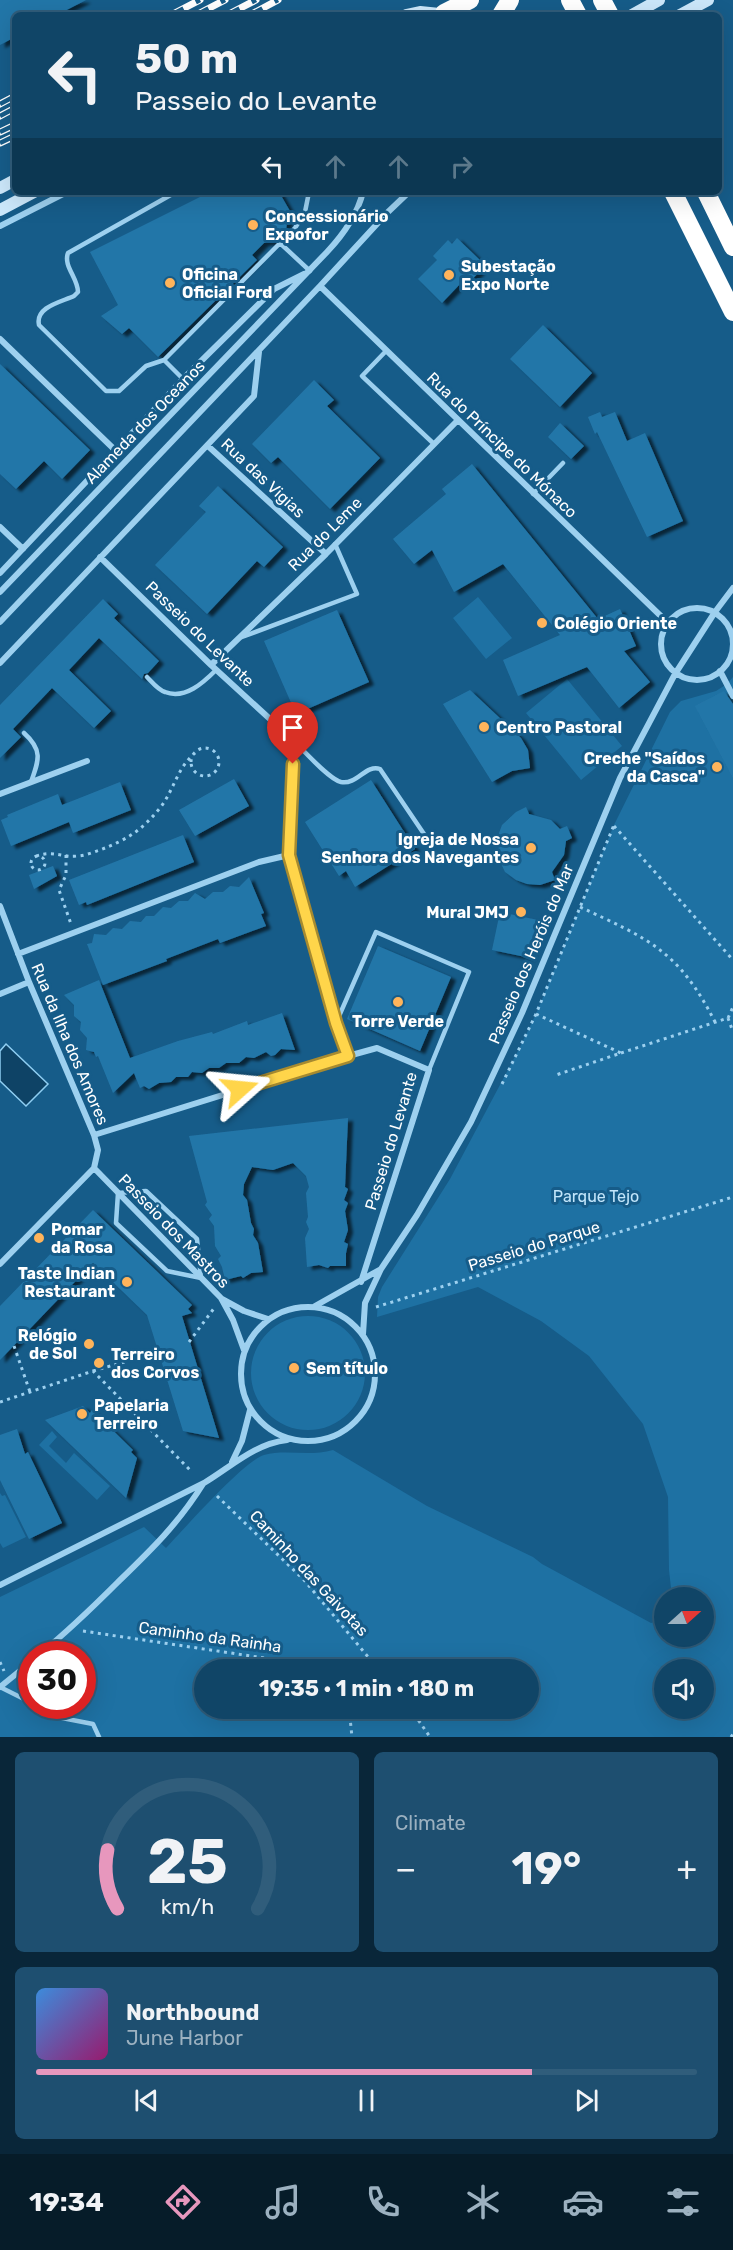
<!DOCTYPE html>
<meta charset="utf-8">
<style>
:root{--surface:#104567;--page:#1e4f70;--text:#f1f3f6;--muted:#9cb1c0;--line:#305d7b;--accent:#e797bd}
body{margin:0;font-family:Rubik,sans-serif;background:var(--page);color:var(--text);height:100vh;display:flex;flex-direction:column;font-size:22px;white-space:nowrap}
*{box-sizing:border-box;margin:0}
p{font-size:20px;color:var(--muted)}
.icon{flex:none;width:33px;height:33px;fill:none;stroke:currentColor;stroke-width:2;stroke-linecap:round;stroke-linejoin:round}
.map{position:relative;height:1737px;overflow:hidden}
.sheet{display:flex;flex-direction:column;gap:15px;padding:15px;background:#092639;flex:1}
.sheet>*{flex:none}
.banner{position:absolute;left:12px;top:12px;width:710px;height:183px;border-radius:9px;box-shadow:0 6px 24px #0002,0 0 0 2px var(--line);background:#104567;color:var(--text);overflow:hidden}
.needle{width:39px;rotate:69deg}
.fabs{position:absolute;left:654px;top:1587px;display:grid;gap:12px}
.fabs a{display:grid;place-items:center;width:60px;height:60px;border-radius:50%;background:var(--surface);box-shadow:0 6px 24px #0002,0 0 0 2px var(--line);font-size:30px}
.speed{position:absolute;left:18px;top:1641px;display:flex;gap:12px;font-size:30px;font-weight:700;text-align:center}
.speed>*{display:grid;place-content:center;width:78px;height:78px;border-radius:50%;background:var(--surface);box-shadow:0 6px 24px #0002,0 0 0 2px var(--line);line-height:1}
.speed .limit{border:9px solid #d22;background:#fff;color:#111}
.pin{position:absolute;display:grid;place-items:center;width:51px;height:51px;color:#fff;margin:-62px -26px;border-radius:50% 50% 50% 0;rotate:-45deg;box-shadow:0 0 6px #0007}
.pin .icon{rotate:45deg}
.me{position:absolute;width:66px;margin:-33px;rotate:72deg;stroke-linejoin:round;filter:drop-shadow(0 0 4px #0008)}
.turn{display:flex;align-items:center;gap:21px;height:126px;padding:0 24px;font-size:27px}
.turn .icon{width:78px;height:78px;stroke-width:2.5}
.turn b{display:block;font-size:42px;line-height:51px}
.lanes{display:flex;align-items:center;height:57px;padding:0 24px;background:#0003;justify-content:center;gap:30px;direction:ltr}
.lanes .off{opacity:.35}
.big{font-size:45px;font-weight:700;line-height:1.1}
.sheet .card{flex:1;display:flex;flex-direction:column;justify-content:center;gap:9px;min-width:0;padding:0 21px;border-radius:9px;background:var(--page)}
.sheet .dial{align-items:center;gap:0}
.dial svg{height:156px;overflow:visible;fill:none;stroke:var(--line);stroke-width:7;stroke-linecap:round;text-anchor:middle}
.dial text{fill:var(--text);stroke:none}
.song{display:flex;align-items:center;gap:18px}
.cover{width:72px;height:72px;border-radius:9px;background:linear-gradient(135deg,hsl(210 70% 55%),hsl(320 70% 35%))}
.played{height:6px;border-radius:3px;background:linear-gradient(90deg,var(--accent) 75%,var(--line) 75%)}
.keys{display:flex;justify-content:space-around;direction:ltr}
.heat{display:flex;justify-content:space-between;align-items:center;font-size:33px;direction:ltr}
.sheet .tiles{flex:1;display:grid;gap:15px;grid-template-columns:1fr 1fr}
.card:last-child{grid-column:span 2}
.trip{position:absolute;left:194px;top:1659px;width:345px;height:60px;border-radius:30px;background:var(--surface);box-shadow:0 6px 24px #0002,0 0 0 2px var(--line);font-weight:700;line-height:60px;text-align:center}
.tabs{display:flex;height:96px;justify-content:space-around;align-items:center;background:#061c29;color:var(--muted)}
.tabs .icon{width:42px;height:42px}
.tabs .on{color:var(--accent)}
.tabs b{font-size:27px;color:var(--text)}
.map>svg:first-child{display:block}
</style>
<div class="map">
<svg width="733" height="1737" viewBox="0 0 733 1737">
<defs>
<filter id="shadow"><feDropShadow dx="5" dy="3" stdDeviation="1.5" flood-color="#0009"/></filter>
</defs>
<rect width="100%" height="100%" fill="#165c89"/>
<path fill="#1e71a3" fill-rule="evenodd" d="M478,597L512,638L486,659L453,618Z
M733,677V1737H0V1597L144,1527L166,1548C184,1529 244,1461 264,1455C286,1449 309,1457 333,1450L427,1506L533,1557L542,1564L651,1623L664,1619V1636H704V1598L672,1597L669,1570L668,1497L643,1424L589,1356L541,1321L478,1287L377,1317L378,1297L382,1287L450,1179L519,1049L536,1014L614,825L670,712L681,701L716,691L727,684ZM32,1654H82V1706H32ZM204,1670H528V1708H204ZM664,1670H704V1708H664Z
M567,679L622,746L581,780L526,713Z
M251 1373a57 57 0 1 1 114 0a57 57 0 1 1-114 0Z
M52,1431L57,1437L49,1446L66,1463L74,1453L110,1486L97,1500L39,1445Z
M0,1493L2,1496L5,1495L26,1537L3,1548L0,1543Z"/>
<path fill="#0e4366" stroke="#8fcef2" stroke-width="1.5" d="M6,1044L48,1084L26,1106L0,1081V1051Z"/>
<path fill="#2476a8" filter="url(#shadow)" d="M0,0H86L57,15H15V37L0,45Z
M210,192H279L294,218L287,222L286,231L275,242L264,243L252,255L257,260L158,357L129,328L122,334L101,316L118,305L90,252Z
M457,238L482,262L476,267L480,271L465,287L461,283L442,303L418,279L437,260L433,256L448,240L452,244Z
M543,325L592,373L560,407L510,359Z
M0,364L90,450L62,479L44,461L16,489L0,474Z
M314,380L334,400L327,406L380,458L330,509L278,457L271,463L252,444Z
M600,412L602,417L615,412L627,441L645,433L683,521L647,537L597,432L595,434L588,417Z
M560,423L584,446L571,459L548,437Z
M472,464L598,619L620,609L636,646L624,651L650,682L619,708L587,667L518,696L503,660L560,635L503,564L454,592L432,550L414,564L393,539L446,494L442,489Z
M218,486L283,547L264,567L257,561L207,614L155,565L206,512L199,506Z
M103,599L118,614L114,618L159,661L148,673L144,674L142,679L99,638L69,670L111,711L94,728L52,688L13,729L21,737L0,758V705Z
M337,610L369,682L296,714L264,641Z
M470,690L521,738L528,750L530,768L512,771L492,782L443,704Z
M724,691L733,704V778L695,706Z
M234,779L249,806L195,836L179,810Z
M371,780L415,849L355,887L346,871L339,876L305,822Z
M120,782L131,810L73,833L69,822L11,846L1,820L8,817L7,815L58,794L62,805Z
M526,807L529,814L551,820L560,829L567,826L572,838L566,841L564,855L552,872L555,880L540,885L527,884L516,880L505,872L497,855L495,844L502,825L516,812Z
M183,835L194,862L87,905L86,902L79,905L69,880Z
M53,866L57,876L34,889L29,875Z
M249,877L264,913L261,914L266,926L220,943L218,939L166,959L167,961L103,985L87,944L92,943L94,934L106,935L113,928L122,929L130,921L141,922L146,916H154L163,907L171,908L179,901H188L195,893L205,899L213,892H223L230,886L239,887Z
M500,912L538,920L530,958L492,950Z
M378,946L451,977L420,1051L347,1019Z
M99,980L130,1058L178,1041L212,1032L213,1034L247,1021L248,1025L282,1013L295,1050L281,1049L275,1055L271,1056L266,1052L254,1058L246,1057L239,1063H226L219,1068H209L202,1073L192,1072L188,1077H176L171,1082L159,1083L149,1089L144,1086L140,1088L134,1073L113,1093L98,1056L96,1057L94,1052L86,1050L87,1038L80,1030L81,1022L74,1016V1005L64,995Z
M348,1118L345,1187L348,1189L344,1200L348,1203L345,1211L348,1230L344,1242L348,1244L346,1253V1266H330L328,1268L319,1265L307,1267L305,1238L309,1229L306,1222L308,1217L306,1193L309,1187L306,1176L293,1163L273,1170L252,1167L244,1184L243,1195L247,1200L251,1223L254,1229L253,1235L258,1243L263,1272L251,1273L243,1278L241,1276L225,1280L222,1267L218,1259L221,1256L215,1246L214,1226L209,1219L212,1215L205,1205L207,1202L189,1136Z
M93,1210L192,1305L188,1309L192,1313L182,1316L219,1438L183,1431L147,1315L93,1263L0,1360V1306Z
M83,1406L90,1413L92,1410L133,1450L131,1452L137,1458L126,1498L45,1420Z
M17,1429L25,1454L28,1452L62,1523L29,1539L0,1480V1435Z"/>
<g fill="none" stroke-linecap="round" stroke-linejoin="round">
<path stroke="#9dd0ef" stroke-width="3" stroke-dasharray="3 4.5" stroke-linecap="butt" d="M191 762a14 14 0 1 1 28 0a14 14 0 1 1-28 0Z
M614,826L733,960
M66,855V875L59,890L71,924
M31 863a7 7 0 1 1 14 0a7 7 0 1 1-14 0Z
M36,856C55,850 62,858 77,856C85,856 93,852 100,850C128,839 141,831 160,808C174,790 177,768 195,753
M580,907C649,939 679,951 715,1022
M536,1014L621,1053L556,1075
M728,1018L733,1007
M621,1053L728,1018L733,1032
M502,1084L536,1014L614,825
M376,1307L733,1197
M189,1342L215,1307
M14,1346L30,1392
M93,1371L159,1352
M0,1402L93,1371L190,1470
M217,1496L304,1580L379,1670
M83,1631L345,1670
M0,1662L4,1671
M349,1708L352,1737
M410,1708L430,1737
M731,1737L733,1734"/>
<path stroke="#9dd0ef" stroke-width="4.5" d="M176,192L68,253C63,266 78,278 78,292L74,296C61,302 35,307 39,325L106,391H119L146,366L164,360L295,228L305,212L309,192
M281,244L310,271
M386,351L362,376L434,444
M164,360L183,379
M533,494L563,463
M242,637L357,594L335,544
M147,677C152,682 158,690 165,692C185,700 204,682 216,670
M24,733C43,750 39,760 31,782
M294,741C304,751 329,779 341,782C357,785 366,764 380,769L424,834
M336,1023L376,932L469,972L429,1070
M146,1191L197,1239L201,1278L167,1271L116,1223L118,1193Z
M0,1687L32,1703
M37,1706L62,1718L93,1724L99,1737"/>
<path stroke="#9dd0ef" stroke-width="6" d="M0,226L67,192
M320,286L667,622
M0,339L116,451
M208,446L326,554
M0,527L23,549
M100,557L211,665L294,741L289,855L336,1023L348,1056L377,1048L429,1070L361,1282
M0,573L183,379L274,289L304,274
M0,592L327,252C343,235 357,216 363,192
M661 644a36 36 0 1 1 72 0a36 36 0 1 1-72 0Z
M0,622L320,286L388,212L409,192
M0,663L254,396L259,352
M211,665L326,554L457,421
M720,671L733,696
M0,794L87,761
M0,906L29,982L94,1135L98,1150L94,1168L0,1264
M18,954L259,862L289,855
M0,994L29,982
M94,1135L348,1056
M94,1168L221,1298L233,1320L244,1350
M222,1299L244,1311L268,1319
M315,1306L381,1269
M241 1374a67 67 0 1 1 134 0a67 67 0 1 1-134 0Z
M363,1334L365,1303L381,1269L417,1215L471,1122L522,1013L620,778L675,674L715,612L733,588
M232,1462L242,1441L250,1410
M0,1585L204,1483C231,1467 254,1444 287,1440
M40,1654C67,1632 93,1607 118,1582C151,1550 178,1524 203,1484
M0,1687L32,1661"/>
<path stroke="#cbe7fa" stroke-width="12" d="M406,15L420,12L449,15
M632,15L659,0
M680,15L708,0
M0,188L15,180
M0,210L34,192"/>
<path stroke="#fff" stroke-width="18" d="M570,0L578,15
M602,0L610,15
M444,13L470,0
M501,15L510,0
M673,192L733,312
M706,192L733,247"/>
<defs>
<path id="rail" d="M171,15L200,0
M196,15L225,0
M227,15L256,0
M250,15L278,0
M0,104L15,96
M0,116L15,108
M0,132L15,125
M0,143L15,136"/>
</defs>
<use href="#rail" stroke="#fff" stroke-width="7"/>
<use href="#rail" stroke="#165c89" stroke-width="4.5" stroke-dasharray="14" stroke-linecap="butt"/>
</g>
<g fill="none" stroke-linecap="round" stroke-linejoin="round">
<defs>
<path id="route" d="M240,1089L348,1056L336,1023L289,855L293,764"/>
</defs>
<use href="#route" stroke="#a68a30" stroke-width="15"/>
<use href="#route" stroke="#ffd54a" stroke-width="10"/>
</g>
<g fill="#ffb45b" stroke="#165c89" stroke-width="2">
<circle cx="253" cy="225" r="6"/>
<circle cx="449" cy="275" r="6"/>
<circle cx="170" cy="283" r="6"/>
<circle cx="542" cy="623" r="6"/>
<circle cx="484" cy="727" r="6"/>
<circle cx="717" cy="767" r="6"/>
<circle cx="531" cy="848" r="6"/>
<circle cx="521" cy="912" r="6"/>
<circle cx="398" cy="1002" r="6"/>
<circle cx="39" cy="1238" r="6"/>
<circle cx="127" cy="1282" r="6"/>
<circle cx="89" cy="1344" r="6"/>
<circle cx="99" cy="1363" r="6"/>
<circle cx="294" cy="1368" r="6"/>
<circle cx="82" cy="1414" r="6"/>
</g>
<g text-anchor="middle" dominant-baseline="central" stroke-width="6" stroke-linejoin="round" paint-order="stroke">
<g font-size="16" font-weight="bold" fill="#fff" stroke="#165c89" text-anchor="start">
<text x="265" y="216">Concessionário<tspan x="265" dy="18">Expofor</tspan></text>
<text x="461" y="266">Subestação<tspan x="461" dy="18">Expo Norte</tspan></text>
<text x="182" y="274">Oficina<tspan x="182" dy="18">Oficial Ford</tspan></text>
<text x="554" y="623">Colégio Oriente</text>
<text x="496" y="727">Centro Pastoral</text>
<text x="705" y="758" text-anchor="end">Creche "Saídos<tspan x="705" dy="18">da Casca"</tspan></text>
<text x="519" y="839" text-anchor="end">Igreja de Nossa<tspan x="519" dy="18">Senhora dos Navegantes</tspan></text>
<text x="509" y="912" text-anchor="end">Mural JMJ</text>
<text x="398" y="1021" text-anchor="middle">Torre Verde</text>
<text x="51" y="1229">Pomar<tspan x="51" dy="18">da Rosa</tspan></text>
<text x="115" y="1273" text-anchor="end">Taste Indian<tspan x="115" dy="18">Restaurant</tspan></text>
<text x="77" y="1335" text-anchor="end">Relógio<tspan x="77" dy="18">de Sol</tspan></text>
<text x="111" y="1354">Terreiro<tspan x="111" dy="18">dos Corvos</tspan></text>
<text x="306" y="1368">Sem título</text>
<text x="94" y="1405">Papelaria<tspan x="94" dy="18">Terreiro</tspan></text>
</g>
<g font-size="16" fill="#fff" stroke="#165c89">
<text transform="translate(145 422) rotate(-46)">Alameda dos Oceanos</text>
<text transform="translate(502 445) rotate(44)">Rua do Príncipe do Mónaco</text>
<text transform="translate(263 478) rotate(43)">Rua das Vigias</text>
<text transform="translate(325 534) rotate(-45)">Rua do Leme</text>
<text transform="translate(200 634) rotate(44)">Passeio do Levante</text>
<text transform="translate(531 954) rotate(-67)">Passeio dos Heróis do Mar</text>
<text transform="translate(70 1044) rotate(67)">Rua da Ilha dos Amores</text>
<text transform="translate(391 1141) rotate(-73)">Passeio do Levante</text>
<text transform="translate(174 1231) rotate(46)">Passeio dos Mastros</text>
<text transform="translate(534 1246) rotate(-17)">Passeio do Parque</text>
<text transform="translate(309 1573) rotate(47)">Caminho das Gaivotas</text>
<text transform="translate(210 1637) rotate(8)">Caminho da Rainha</text>
</g>
<g font-size="16" fill="#c3e6fb" stroke="#165c89">
<text x="596" y="1196">Parque Tejo</text>
</g>
</g>
</svg>
<div class="fabs">
<a><svg class="needle" viewBox="-14 -14 28 28"><path d="M0-13l5 13h-10z" fill="#e53935"/><path d="M0 13l5-13h-10z" fill="#9cb1c0"/></svg></a>
<a><svg class="icon" aria-label="sound" viewBox="0 0 24 24"><path d="M4 9h4l5-4v14l-5-4H4zM17 9q2 3 0 6"/></svg></a>
</div>
<div class="speed"><div class="limit">30</div></div>
<div class="pin" style="left:293px;top:764px;background:#d93025"><svg class="icon" aria-label="arrive" viewBox="0 0 24 24"><path d="M6 21V4h12l-3 4 3 4H6"/></svg></div>
<svg class="me" style="left:240px;top:1089px" viewBox="-20 -20 40 40"><path d="M0-17L14 15 0 8-14 15z" fill="#ffd54a" stroke="#fff" stroke-width="4"/></svg>
<div class="trip">19:35 · 1 min · 180 m</div>
<div class="banner">
<div class="turn"><svg class="icon" aria-label="left" viewBox="0 0 24 24"><path d="M17 20v-9H6M10 6l-5 5 5 5"/></svg><div><b>50 m</b>Passeio do Levante</div></div>
<div class="lanes"><svg class="icon" aria-label="left" viewBox="0 0 24 24"><path d="M17 20v-9H6M10 6l-5 5 5 5"/></svg><svg class="icon off" aria-label="ahead" viewBox="0 0 24 24"><path d="M12 20V5M6 11l6-6 6 6"/></svg><svg class="icon off" aria-label="ahead" viewBox="0 0 24 24"><path d="M12 20V5M6 11l6-6 6 6"/></svg><svg class="icon off" aria-label="right" viewBox="0 0 24 24"><path d="M7 20v-9h11M14 6l5 5-5 5"/></svg></div>
</div>
</div>
<section class="sheet">
<div class="tiles">
<div class="card dial"><svg viewBox="0 0 100 80">
<path d="M14 69A42 42 0 1 1 86 69"/>
<path d="M14 69A42 42 0 0 1 9 39" stroke="#e797bd"/>
<text x="50" y="56" font-size="32" font-weight="700">25</text>
<text x="50" y="72" font-size="11">km/h</text>
</svg></div>
<div class="card"><p>Climate</p>
<div class="heat"><a>−</a><b class="big">19°</b><a>+</a></div>
</div>
<div class="card">
<div class="song"><i class="cover"></i><div><b>Northbound</b><p>June Harbor</p></div></div>
<div class="played"></div>
<div class="keys"><svg class="icon" aria-label="previous" viewBox="0 0 24 24"><path d="M18 5L8 12l10 7zM5 5v14"/></svg><svg class="icon" aria-label="pause" viewBox="0 0 24 24"><path d="M8 5v14M16 5v14"/></svg><svg class="icon" aria-label="next" viewBox="0 0 24 24"><path d="M6 5l10 7-10 7zM19 5v14"/></svg></div>
</div>
</div>
</section>
<nav class="tabs">
<b>19:34</b>
<svg class="icon on" aria-label="directions" viewBox="0 0 24 24"><path d="M12 3l9 9-9 9-9-9zM9 14v-3h6M13 9l2 2-2 2"/></svg>
<svg class="icon" aria-label="music" viewBox="0 0 24 24"><path d="M9 18V5l10-2v13"/><circle cx="6" cy="18" r="3"/><circle cx="16" cy="16" r="3"/></svg>
<svg class="icon" aria-label="phone" viewBox="0 0 24 24"><path d="M5 4h4l2 5-3 2q2 4 5 5l2-3 5 2v4C11 20 4 13 5 4z"/></svg>
<svg class="icon" aria-label="climate" viewBox="0 0 24 24"><path d="M12 3v18M4 7l16 10M4 17L20 7"/></svg>
<svg class="icon" aria-label="car" viewBox="0 0 24 24"><path d="M5 17H2v-5l4-1 3-4h7l3 4 3 1v5h-3M9 17h6M6 11h13"/><circle cx="7" cy="17" r="2"/><circle cx="17" cy="17" r="2"/></svg>
<svg class="icon" aria-label="filters" viewBox="0 0 24 24"><path d="M4 7h16M4 17h16"/><circle cx="9" cy="7" r="2"/><circle cx="15" cy="17" r="2"/></svg>
</nav>
